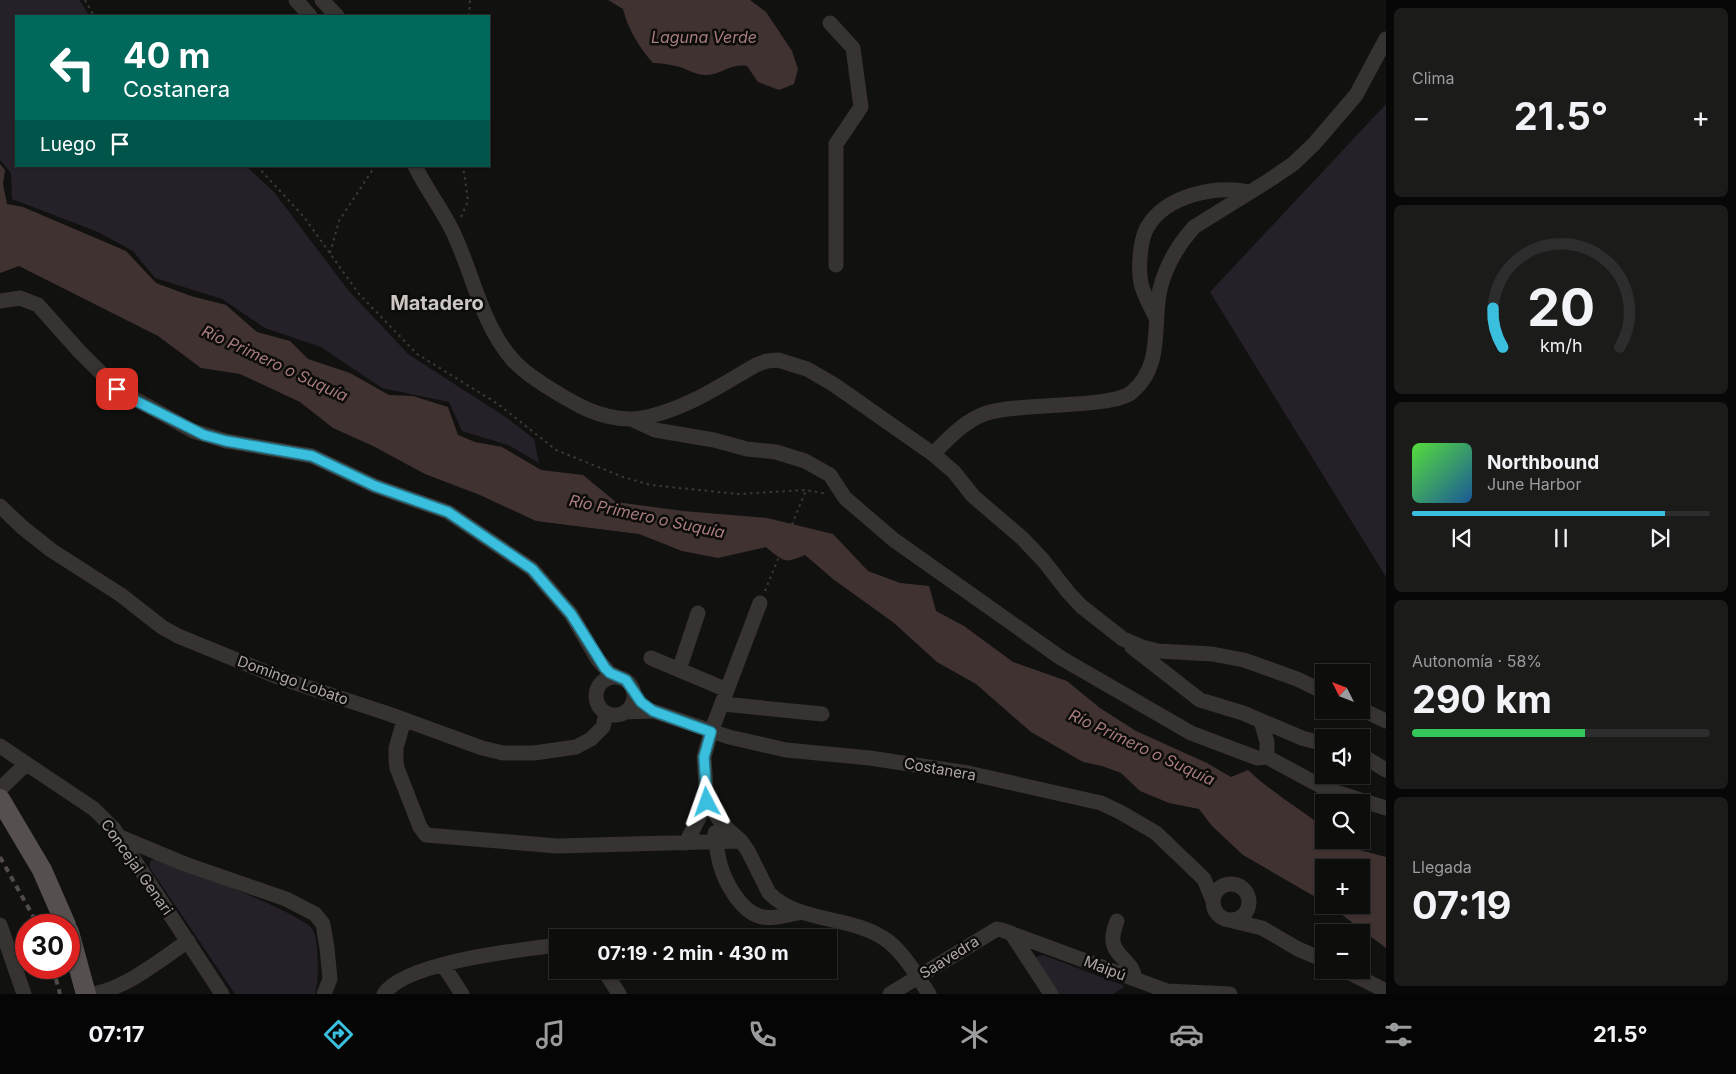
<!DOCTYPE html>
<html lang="es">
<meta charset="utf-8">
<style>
:root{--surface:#0d0d0c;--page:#1b1b1a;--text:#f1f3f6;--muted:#9a9c9d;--line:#2d2d2d;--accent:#3bbfde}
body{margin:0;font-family:Inter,sans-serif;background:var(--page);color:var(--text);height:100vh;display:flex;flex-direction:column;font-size:19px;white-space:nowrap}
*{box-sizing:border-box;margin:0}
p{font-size:16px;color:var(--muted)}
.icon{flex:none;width:28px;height:28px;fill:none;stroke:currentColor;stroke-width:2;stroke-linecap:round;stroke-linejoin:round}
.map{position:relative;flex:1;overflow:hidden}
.panel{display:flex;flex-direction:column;gap:8px;padding:8px;background:#070707;width:350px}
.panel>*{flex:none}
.banner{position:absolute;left:15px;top:15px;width:475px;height:152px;border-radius:0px;box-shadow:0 1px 4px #0004,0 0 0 1px var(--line);background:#00695c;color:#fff;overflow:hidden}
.needle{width:32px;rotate:312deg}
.tools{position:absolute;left:1315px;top:664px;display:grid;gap:10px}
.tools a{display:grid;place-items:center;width:55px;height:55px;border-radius:0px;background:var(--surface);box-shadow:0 1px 4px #0004,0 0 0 1px var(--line);font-size:25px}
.speed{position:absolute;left:15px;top:914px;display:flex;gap:10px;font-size:25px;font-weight:700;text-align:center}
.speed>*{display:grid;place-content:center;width:65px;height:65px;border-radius:50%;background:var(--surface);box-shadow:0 1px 4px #0004,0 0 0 1px var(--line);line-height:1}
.speed .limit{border:8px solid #d22;background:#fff;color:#111}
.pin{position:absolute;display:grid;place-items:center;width:42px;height:42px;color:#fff;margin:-21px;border-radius:10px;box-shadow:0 2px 8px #0006}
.me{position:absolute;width:55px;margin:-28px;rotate:356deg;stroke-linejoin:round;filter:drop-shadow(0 0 4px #0008)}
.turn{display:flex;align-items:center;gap:18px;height:105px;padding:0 25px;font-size:22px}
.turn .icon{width:65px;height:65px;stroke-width:2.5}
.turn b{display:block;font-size:35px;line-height:42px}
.then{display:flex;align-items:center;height:48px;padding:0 25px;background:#0003;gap:10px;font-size:19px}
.big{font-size:38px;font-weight:700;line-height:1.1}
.panel .widget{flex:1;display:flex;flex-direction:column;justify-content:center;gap:8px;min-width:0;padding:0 18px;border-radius:8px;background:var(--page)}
.panel .dial{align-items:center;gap:0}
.dial svg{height:130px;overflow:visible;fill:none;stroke:var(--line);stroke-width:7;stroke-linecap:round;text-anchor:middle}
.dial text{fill:var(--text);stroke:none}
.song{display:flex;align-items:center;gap:15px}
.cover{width:60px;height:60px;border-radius:8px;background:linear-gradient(135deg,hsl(110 70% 55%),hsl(210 70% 35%))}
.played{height:5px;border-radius:2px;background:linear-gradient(90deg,var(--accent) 85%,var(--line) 85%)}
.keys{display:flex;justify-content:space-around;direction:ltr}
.heat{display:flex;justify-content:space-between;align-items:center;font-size:28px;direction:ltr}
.charge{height:8px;border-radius:4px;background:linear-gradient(90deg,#34c759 58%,var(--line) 0)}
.trip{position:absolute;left:549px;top:929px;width:288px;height:50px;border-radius:0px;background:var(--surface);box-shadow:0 1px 4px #0004,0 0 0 1px var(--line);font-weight:700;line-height:50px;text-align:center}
.menu{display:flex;height:80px;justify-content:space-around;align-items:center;background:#050505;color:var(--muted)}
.menu .icon{width:35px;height:35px}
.menu .active{color:var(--accent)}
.menu b{font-size:22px;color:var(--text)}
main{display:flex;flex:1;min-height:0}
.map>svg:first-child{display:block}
</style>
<main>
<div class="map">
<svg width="1386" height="994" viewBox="0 0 1386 994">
<rect width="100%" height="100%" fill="#111110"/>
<path fill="#262128" d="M0,0H79L90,16H16V166H246L274,192L348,290L408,354L507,418L534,439L539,463L508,445L462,431L449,402L382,388L321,347L265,328L222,299L155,278L133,251L98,232L12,199L11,173L0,160Z
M1386,104V577L1210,292Z
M157,858C183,869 303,913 313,930C319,939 319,983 315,994H235L150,868V861Z
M1043,955L1125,986L1113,994H1059L1037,964L1036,957Z"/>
<path fill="#413232" d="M608,0H750L766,12L792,51L798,69L794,84L779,90L758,82L747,66C729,63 722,75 706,75C696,75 689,70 680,67C671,65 662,63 653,63C639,47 628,29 623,9Z
M0,164L5,170L3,184L7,204L23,207L126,251L156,283L191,296L226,305L257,332L290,341L308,359L350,373L389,395L413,396L448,407L458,435L475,442L502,447L541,470L583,475L616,502L683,511L767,518L833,534L868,571L900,583L929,586L936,611L964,626L1013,662L1067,681L1100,708L1136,731L1207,763L1231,777L1248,770C1271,792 1299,808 1324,828V840H1341L1356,849L1386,857V948L1329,905H1361V868H1324V902L1243,855L1212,826L1199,809L1169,803L1140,791L1121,773L1102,766L1083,762L1031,732L976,684L937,662L894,623L833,579L805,555C784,564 784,562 766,547L718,558L682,551L639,534L536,521L480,495L425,474L373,446L333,428L300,402L240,374L201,368L158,336L19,266L0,273Z"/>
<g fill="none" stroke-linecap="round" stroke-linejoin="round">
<path stroke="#3d3938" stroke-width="2" stroke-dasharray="2.5 4" stroke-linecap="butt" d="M85,0L94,16
M469,16L470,0
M257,166L304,217L359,294L417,354L498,404L556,450L623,477L651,485L738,494L806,490L827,494
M461,217L468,201L463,166
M330,253L339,221L375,166
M765,591L806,490"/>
<path stroke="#363331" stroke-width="15" d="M296,0L310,16
M322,0L337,16
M830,23L853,48L861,107L836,144V265
M415,166C426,189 442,209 453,232C473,274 481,323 512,359C525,374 553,391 571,401C593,414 621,423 647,417C688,408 721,385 756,365L767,361L778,360L807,369L833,384L933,454L954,472L973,496L1022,538L1043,560L1068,592L1081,606L1123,639L1142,647L1158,651L1212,654L1244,660L1297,679L1324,692
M0,301L20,298L38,305L79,351L117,389L193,431L226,441L312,456L375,486L448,512L532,569L571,614L598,660L610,673L620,678
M1156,318C1151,307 1143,294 1141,283C1138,268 1140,238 1148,226C1167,195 1216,185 1249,192
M631,419L655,430L714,440L747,449L776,452L805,461L830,475L845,498L894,540L1061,658L1191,733L1257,758L1267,757L1326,789L1386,808
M933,454C949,438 965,420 987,413C1021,402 1112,409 1132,392C1164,365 1152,325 1160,289C1166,265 1177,246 1194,227L1271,179L1293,164L1314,144L1356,95L1386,39
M0,506L22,527L51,550L121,595L162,627L178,636L283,679L389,714L482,748L503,753H534L576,747L591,739L603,727L606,713
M760,603L711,732L704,757L707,802L722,824L741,841L748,851L769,893C801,925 853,914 889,942C905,955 918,977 929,994
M1132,647L1200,700L1243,713L1302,738L1324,744
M651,658L727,690
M679,670L698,613
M596 696a19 19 0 1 1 38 0a19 19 0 1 1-38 0Z
M723,704L822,714
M1361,709L1386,721
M625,712L653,711L729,737L786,750L870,758L968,773L1101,803L1120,812L1156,833L1204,879L1213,901
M404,720L396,748V760L397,768L420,827L426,835L557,846L741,841
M1261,721L1267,742V757
M0,746L94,809L114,829L222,994
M1361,755L1386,770
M0,789L26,764
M715,833C716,843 717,854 720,864C725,882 740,910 759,916C772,920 786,915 798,913
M120,837L185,864L286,899L315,914L323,924L327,948L330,979L324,994
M686,843L707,802
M1213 902a18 18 0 1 1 36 0a18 18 0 1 1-36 0Z
M1229,920L1262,928L1298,949L1324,960
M1117,921C1115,927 1112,934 1113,941C1114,957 1136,963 1134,979
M0,925L24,994
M1011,933L1051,994
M443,965L462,994
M604,970L619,994
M1344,970L1386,991
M94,994C129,986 159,961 188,941
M384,994C405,962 519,950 558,945
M890,994L997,929L1002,930L1167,991L1230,994"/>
<path stroke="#55504e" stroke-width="20" d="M0,799L42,870L66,925
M69,932L86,994"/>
<path stroke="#514c4b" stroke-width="4" stroke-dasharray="6 5" stroke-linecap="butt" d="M0,857L38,925
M53,968L60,994"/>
</g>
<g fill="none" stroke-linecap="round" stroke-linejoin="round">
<defs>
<path id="route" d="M117,389L126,396L204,435L226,441L312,456L375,486L448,512L532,569L571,614L605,668L610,673L626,680L641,702L653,711L711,732L704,757L707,802"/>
</defs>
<use href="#route" stroke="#267c90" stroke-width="12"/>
<use href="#route" stroke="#3bbfde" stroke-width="9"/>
</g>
<g text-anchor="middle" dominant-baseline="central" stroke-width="5" stroke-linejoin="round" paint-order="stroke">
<g font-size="15" fill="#b1a6a3" stroke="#0c0c0b">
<text transform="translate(293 680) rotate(20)">Domingo Lobato</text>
<text transform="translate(940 769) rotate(10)">Costanera</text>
<text transform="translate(137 867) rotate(55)">Concejal Genari</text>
<text transform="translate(949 957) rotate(-32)">Saavedra</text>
<text transform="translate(1105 968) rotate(21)">Maipú</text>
</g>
<g font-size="16" font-style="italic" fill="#a97c7d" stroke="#0c0c0b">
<text x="704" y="37">Laguna Verde</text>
<text transform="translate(275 363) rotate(25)">Río Primero o Suquía</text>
<text transform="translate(647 516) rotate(12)">Río Primero o Suquía</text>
<text transform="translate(1142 747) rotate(25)">Río Primero o Suquía</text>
</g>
<g font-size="20" font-weight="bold" fill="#cdc6c3" stroke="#0c0c0b">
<text x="437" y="303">Matadero</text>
</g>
</g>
</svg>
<div class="tools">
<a><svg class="needle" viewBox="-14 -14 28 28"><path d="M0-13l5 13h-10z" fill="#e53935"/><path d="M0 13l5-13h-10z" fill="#9a9c9d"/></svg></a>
<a><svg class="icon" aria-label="sound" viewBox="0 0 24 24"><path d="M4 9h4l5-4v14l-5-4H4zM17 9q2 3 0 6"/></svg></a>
<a><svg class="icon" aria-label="search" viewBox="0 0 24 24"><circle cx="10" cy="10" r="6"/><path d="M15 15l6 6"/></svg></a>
<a>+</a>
<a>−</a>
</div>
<div class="speed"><div class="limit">30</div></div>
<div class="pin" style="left:117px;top:389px;background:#d93025"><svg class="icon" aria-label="arrive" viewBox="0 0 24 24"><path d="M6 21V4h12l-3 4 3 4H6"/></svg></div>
<svg class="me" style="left:707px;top:802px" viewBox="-20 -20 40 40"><path d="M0-17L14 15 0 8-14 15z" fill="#3bbfde" stroke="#fff" stroke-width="4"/></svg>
<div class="trip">07:19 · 2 min · 430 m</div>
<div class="banner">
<div class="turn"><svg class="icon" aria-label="left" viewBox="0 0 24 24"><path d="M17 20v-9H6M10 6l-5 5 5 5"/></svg><div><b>40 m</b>Costanera</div></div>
<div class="then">Luego<svg class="icon" aria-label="arrive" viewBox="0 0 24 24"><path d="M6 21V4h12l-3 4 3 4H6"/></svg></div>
</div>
</div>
<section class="panel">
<div class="widget"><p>Clima</p>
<div class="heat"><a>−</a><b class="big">21.5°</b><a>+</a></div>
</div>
<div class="widget dial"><svg viewBox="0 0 100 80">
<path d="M14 69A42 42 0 1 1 86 69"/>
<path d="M14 69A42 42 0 0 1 8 45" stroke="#3bbfde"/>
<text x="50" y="56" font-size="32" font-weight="700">20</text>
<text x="50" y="72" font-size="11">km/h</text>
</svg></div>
<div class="widget">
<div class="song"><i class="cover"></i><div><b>Northbound</b><p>June Harbor</p></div></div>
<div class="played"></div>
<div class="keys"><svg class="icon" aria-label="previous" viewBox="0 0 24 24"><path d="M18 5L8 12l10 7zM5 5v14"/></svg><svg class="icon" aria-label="pause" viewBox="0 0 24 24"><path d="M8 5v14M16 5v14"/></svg><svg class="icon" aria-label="next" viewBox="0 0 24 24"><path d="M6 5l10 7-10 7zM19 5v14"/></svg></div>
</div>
<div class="widget"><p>Autonomía · 58%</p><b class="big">290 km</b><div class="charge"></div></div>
<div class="widget"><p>Llegada</p><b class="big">07:19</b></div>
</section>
</main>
<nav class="menu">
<b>07:17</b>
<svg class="icon active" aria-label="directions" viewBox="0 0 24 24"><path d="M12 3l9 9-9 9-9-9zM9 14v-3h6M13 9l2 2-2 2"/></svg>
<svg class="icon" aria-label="music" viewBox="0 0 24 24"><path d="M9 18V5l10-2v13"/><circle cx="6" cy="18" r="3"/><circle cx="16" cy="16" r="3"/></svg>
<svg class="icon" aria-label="phone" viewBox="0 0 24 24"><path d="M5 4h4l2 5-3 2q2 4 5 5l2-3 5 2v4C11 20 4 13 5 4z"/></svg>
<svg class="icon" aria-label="climate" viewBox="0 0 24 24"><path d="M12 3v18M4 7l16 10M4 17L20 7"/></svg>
<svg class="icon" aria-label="car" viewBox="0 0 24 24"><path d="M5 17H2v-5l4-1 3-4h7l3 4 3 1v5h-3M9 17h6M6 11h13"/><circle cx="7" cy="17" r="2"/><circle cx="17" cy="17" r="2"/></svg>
<svg class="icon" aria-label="filters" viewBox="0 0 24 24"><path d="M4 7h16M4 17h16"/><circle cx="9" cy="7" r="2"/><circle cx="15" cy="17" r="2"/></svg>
<b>21.5°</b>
</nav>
